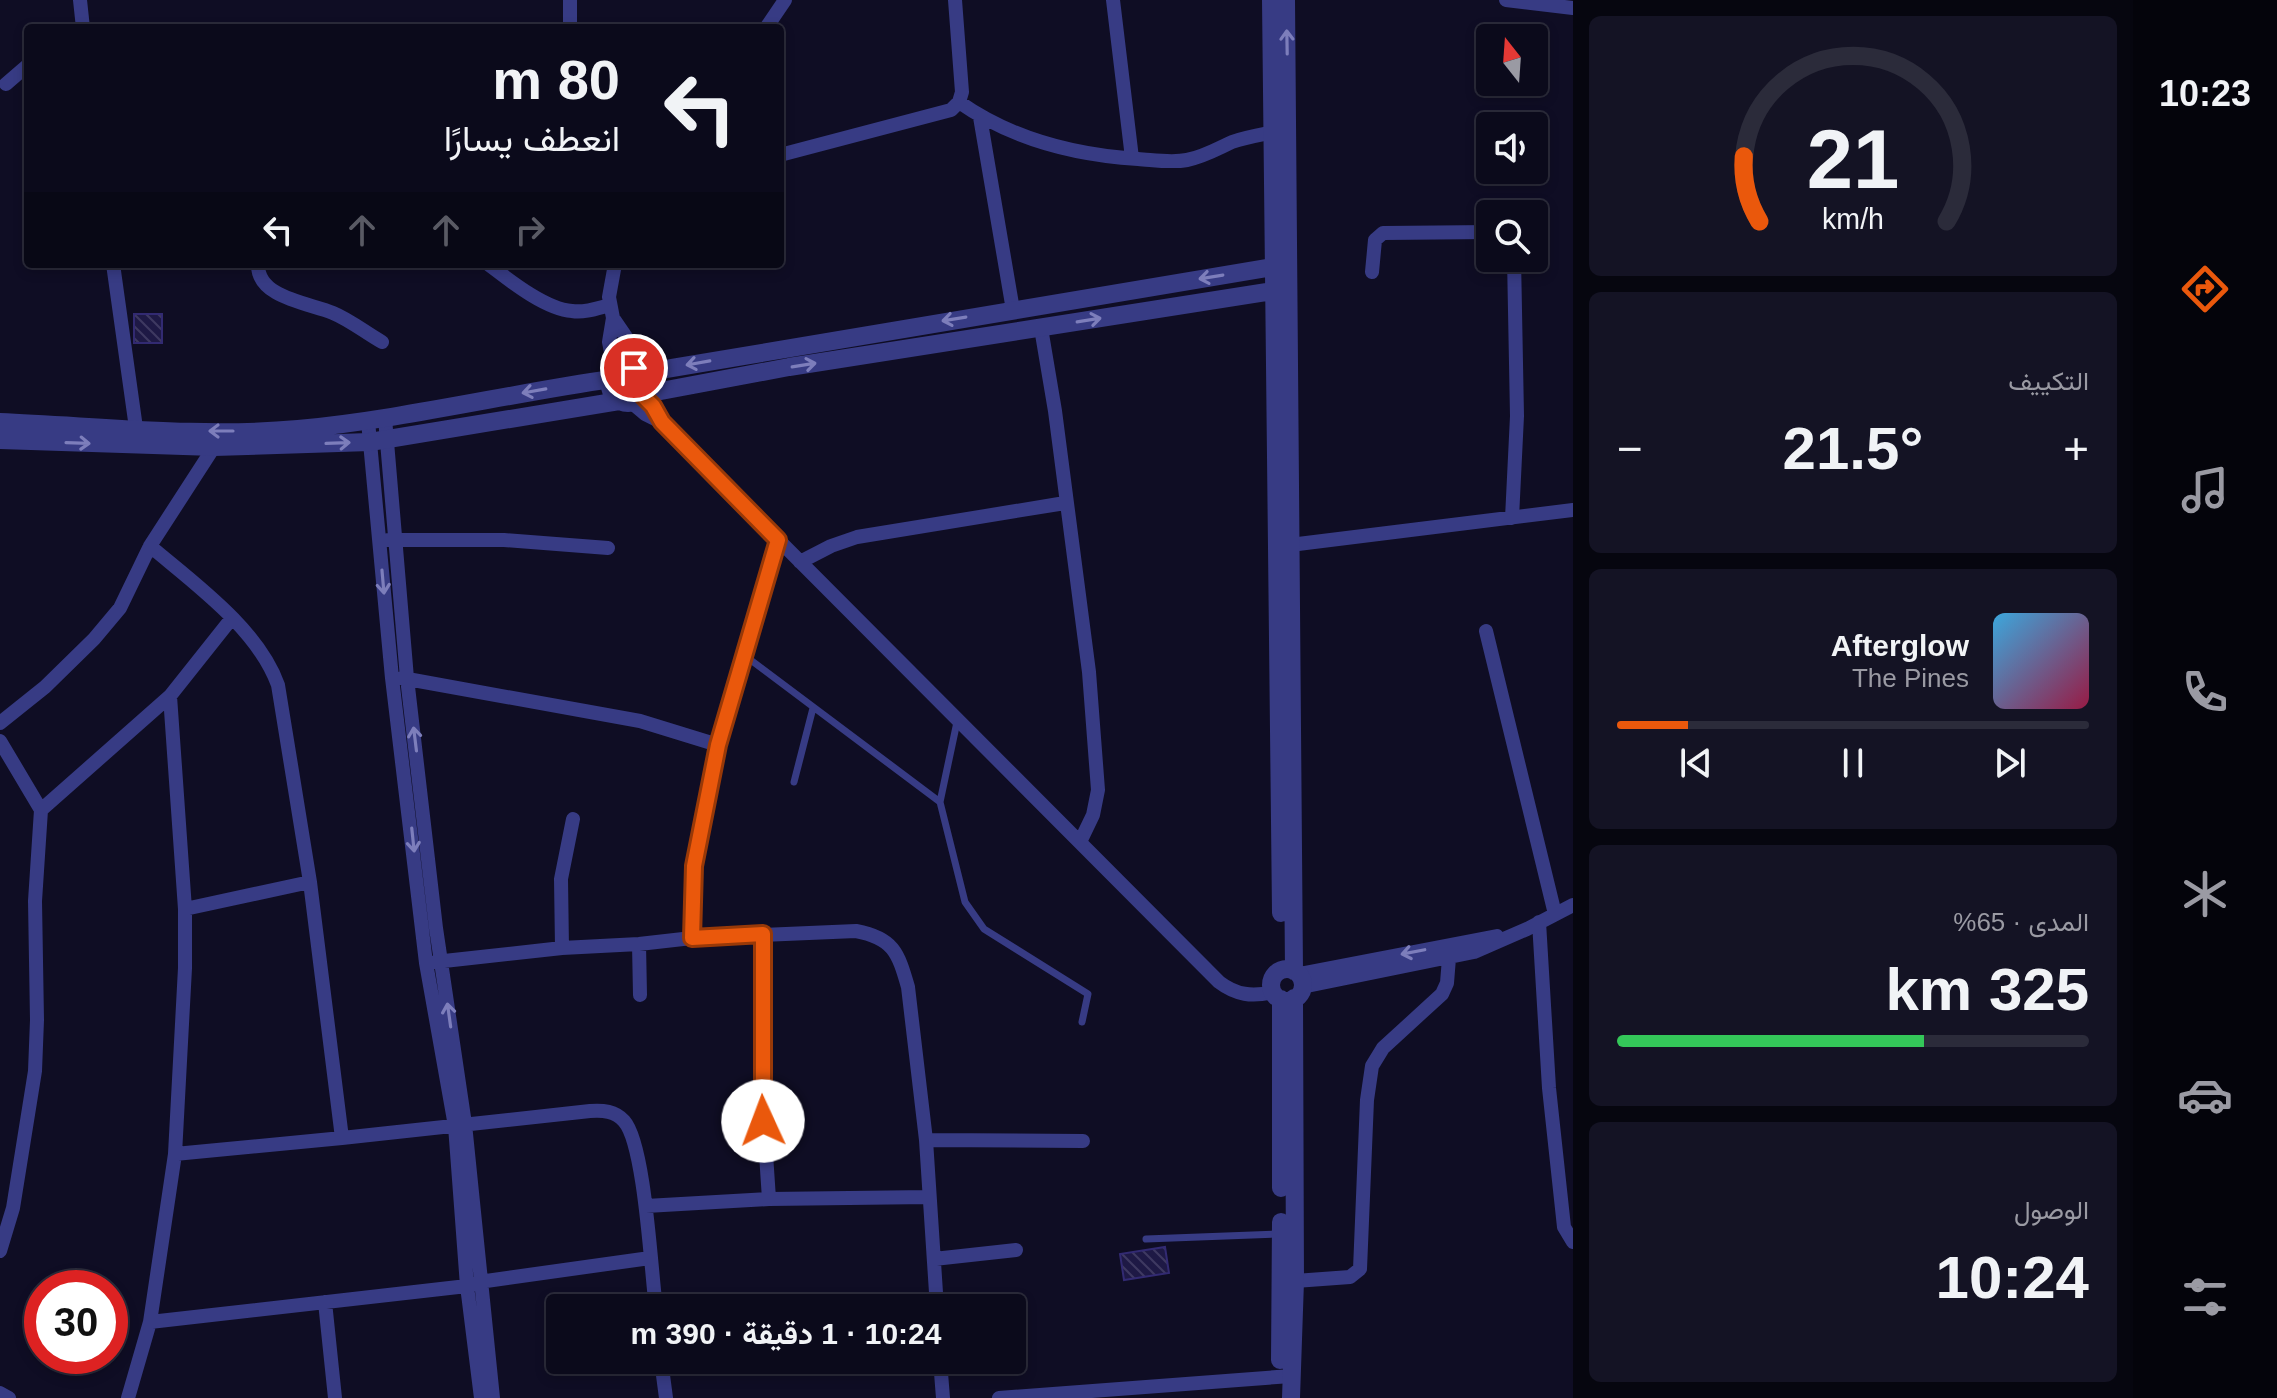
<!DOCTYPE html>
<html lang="ar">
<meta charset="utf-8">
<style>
:root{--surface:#0b0a1b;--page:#141324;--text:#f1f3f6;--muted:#9a9aa3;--line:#2b2b3a;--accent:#ea580c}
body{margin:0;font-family:Arial,Vazirmatn,sans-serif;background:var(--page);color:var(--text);direction:rtl;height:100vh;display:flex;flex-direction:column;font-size:30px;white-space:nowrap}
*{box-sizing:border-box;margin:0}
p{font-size:26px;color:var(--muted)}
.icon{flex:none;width:44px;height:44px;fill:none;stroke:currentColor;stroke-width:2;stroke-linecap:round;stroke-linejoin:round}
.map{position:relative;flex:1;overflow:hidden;direction:ltr}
.details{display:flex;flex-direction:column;gap:16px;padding:16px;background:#06060f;width:560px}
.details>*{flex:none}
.banner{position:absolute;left:24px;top:24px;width:760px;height:244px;border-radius:8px;box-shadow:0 4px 12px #0003,0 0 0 2px var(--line);direction:rtl;background:#0b0a1b;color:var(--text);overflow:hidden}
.needle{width:52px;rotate:343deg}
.fabs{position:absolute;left:1476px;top:24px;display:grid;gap:16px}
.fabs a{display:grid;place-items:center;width:72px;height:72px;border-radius:8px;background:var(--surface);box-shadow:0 4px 12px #0003,0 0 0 2px var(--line);font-size:40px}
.speed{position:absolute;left:24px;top:1270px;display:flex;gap:16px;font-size:40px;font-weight:700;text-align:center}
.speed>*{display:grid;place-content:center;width:104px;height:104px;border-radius:50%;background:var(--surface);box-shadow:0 4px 12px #0003,0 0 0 2px var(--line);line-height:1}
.speed .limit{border:12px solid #d22;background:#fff;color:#111}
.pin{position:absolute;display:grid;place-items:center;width:68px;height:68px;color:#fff;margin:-34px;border:4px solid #fff;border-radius:50%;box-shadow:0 2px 8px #0007}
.me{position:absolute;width:88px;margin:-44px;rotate:358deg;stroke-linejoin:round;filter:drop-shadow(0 0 6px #0008)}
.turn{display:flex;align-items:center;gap:28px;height:168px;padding:0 32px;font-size:36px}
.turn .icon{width:104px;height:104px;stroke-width:2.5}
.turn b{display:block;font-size:56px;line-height:68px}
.lanes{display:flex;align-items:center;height:76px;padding:0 32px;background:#0003;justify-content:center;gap:40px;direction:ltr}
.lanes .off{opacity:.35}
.big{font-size:60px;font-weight:700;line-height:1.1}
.details .card{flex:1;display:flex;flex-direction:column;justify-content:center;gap:12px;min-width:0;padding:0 28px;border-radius:12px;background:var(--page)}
.details .dial{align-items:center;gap:0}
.dial svg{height:208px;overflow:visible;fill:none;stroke:var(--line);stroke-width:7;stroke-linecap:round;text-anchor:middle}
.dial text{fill:var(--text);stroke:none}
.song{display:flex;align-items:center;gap:24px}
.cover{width:96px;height:96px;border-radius:12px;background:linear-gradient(135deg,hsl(200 70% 55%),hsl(340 70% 35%))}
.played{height:8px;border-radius:4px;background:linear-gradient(90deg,var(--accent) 15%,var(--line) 15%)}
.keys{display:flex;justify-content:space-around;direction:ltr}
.heat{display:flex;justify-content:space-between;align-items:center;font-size:44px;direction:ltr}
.charge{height:12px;border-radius:6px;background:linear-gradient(90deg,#34c759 65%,var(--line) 0)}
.trip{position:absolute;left:546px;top:1294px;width:480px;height:80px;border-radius:8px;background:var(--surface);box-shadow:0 4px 12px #0003,0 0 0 2px var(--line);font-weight:700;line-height:80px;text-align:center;direction:rtl}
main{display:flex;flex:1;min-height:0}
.menu{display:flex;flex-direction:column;width:144px;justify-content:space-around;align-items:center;background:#04040b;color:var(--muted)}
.menu .icon{width:56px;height:56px}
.menu .current{color:var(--accent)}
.menu b{font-size:36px;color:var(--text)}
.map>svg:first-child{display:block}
</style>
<main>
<nav class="menu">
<b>10:23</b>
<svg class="icon current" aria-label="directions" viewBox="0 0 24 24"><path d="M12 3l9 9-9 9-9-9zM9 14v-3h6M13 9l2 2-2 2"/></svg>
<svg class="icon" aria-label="music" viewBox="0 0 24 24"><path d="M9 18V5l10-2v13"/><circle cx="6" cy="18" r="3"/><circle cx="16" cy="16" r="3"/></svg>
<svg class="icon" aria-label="phone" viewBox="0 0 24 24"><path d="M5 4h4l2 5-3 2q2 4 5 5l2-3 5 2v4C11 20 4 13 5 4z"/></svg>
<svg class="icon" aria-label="climate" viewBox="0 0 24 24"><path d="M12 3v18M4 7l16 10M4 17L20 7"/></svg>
<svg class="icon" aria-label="car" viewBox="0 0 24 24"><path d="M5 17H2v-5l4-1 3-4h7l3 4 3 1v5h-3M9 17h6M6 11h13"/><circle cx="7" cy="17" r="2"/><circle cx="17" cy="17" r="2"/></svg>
<svg class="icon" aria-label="filters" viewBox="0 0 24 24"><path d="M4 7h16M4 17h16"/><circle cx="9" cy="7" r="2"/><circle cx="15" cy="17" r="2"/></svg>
</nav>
<section class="details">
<div class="card dial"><svg viewBox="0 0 100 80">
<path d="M14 69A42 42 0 1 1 86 69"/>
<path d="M14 69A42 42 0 0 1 8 44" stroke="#ea580c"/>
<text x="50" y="56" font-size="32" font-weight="700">21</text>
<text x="50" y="72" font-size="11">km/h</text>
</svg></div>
<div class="card"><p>التكييف</p>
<div class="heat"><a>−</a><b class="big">21.5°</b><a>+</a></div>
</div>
<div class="card">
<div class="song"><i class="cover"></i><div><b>Afterglow</b><p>The Pines</p></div></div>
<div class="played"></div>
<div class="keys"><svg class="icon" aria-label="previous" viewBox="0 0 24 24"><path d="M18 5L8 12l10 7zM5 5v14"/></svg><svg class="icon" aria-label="pause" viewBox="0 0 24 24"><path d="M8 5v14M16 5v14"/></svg><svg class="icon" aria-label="next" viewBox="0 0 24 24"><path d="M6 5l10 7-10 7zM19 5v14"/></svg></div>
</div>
<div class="card"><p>المدى · 65%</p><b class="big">325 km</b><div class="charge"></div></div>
<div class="card"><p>الوصول</p><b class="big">10:24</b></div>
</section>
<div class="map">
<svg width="1573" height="1398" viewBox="0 0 1573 1398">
<defs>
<pattern id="building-back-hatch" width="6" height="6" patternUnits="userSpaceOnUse" patternTransform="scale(2)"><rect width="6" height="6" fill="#1e1945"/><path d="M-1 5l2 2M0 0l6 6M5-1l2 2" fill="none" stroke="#3e3961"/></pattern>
</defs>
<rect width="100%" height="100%" fill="#0f0d24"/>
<path fill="url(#building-back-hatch)" stroke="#322a72" stroke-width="2" d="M134,314H162V343H134Z
M1165,1247L1169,1273L1124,1280L1120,1254Z"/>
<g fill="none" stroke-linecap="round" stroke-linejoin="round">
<path stroke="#373b84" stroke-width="7" d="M744,655L940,802
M957,722L940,802L965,902L984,929L1088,994L1082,1022
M794,782L813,708
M1146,1239L1279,1234"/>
<path stroke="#373b84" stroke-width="14" d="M80,0L83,28
M570,0V28
M1113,0L1132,158
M1506,0L1573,8
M766,28L785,0
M6,84L28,65
M959,102C1013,140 1074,155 1138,159C1154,160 1171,163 1187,160C1203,157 1217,149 1232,142C1246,137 1260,135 1274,132
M980,117L1013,310
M780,155L951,110L959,102L962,92L955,0
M113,264L136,428
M258,264C257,298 309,303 333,313C350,320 366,333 382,342
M488,264C509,280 545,309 572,311C585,313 598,308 610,305
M615,264L609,297L613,318L609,342L615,373
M1372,272L1375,240L1383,233L1490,232
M613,318L626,337L634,368
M1041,328L1055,411L1089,672L1098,790L1093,815L1080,842
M643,396L653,406L662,422L684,445L1219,982C1236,995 1252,997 1273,992
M632,403L645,414L661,422
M385,418L407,678L436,928L465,1124L493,1398
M368,421L392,678L426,963L455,1126L467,1286L481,1398
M1512,518L1517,416L1514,258
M388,540H504L608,548
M1290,545L1573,510
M150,546C195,584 258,629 278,685L310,882L342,1138
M800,562L831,546L857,537L1065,503
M1486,631L1555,914
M402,678L640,721L718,745
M0,723L45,687L94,639L120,608L150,546L214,447
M0,741L41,810L35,901L37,1020L35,1071L13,1208L0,1251
M41,810L170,696L232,618
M185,909L310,882
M1539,922L1549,1088L1564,1227L1573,1242
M763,934L762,1094L769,1199
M692,938L694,866L718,745L778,540
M639,944L640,995
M562,948L561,879L573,819
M435,962L562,948L639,944L692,938L856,931C893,938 898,952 908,987L926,1140L937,1308
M1299,974L1497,936
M1302,987L1474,952L1527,929L1573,905
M926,1140L1083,1141
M175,1154L342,1138L590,1111C603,1110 615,1111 624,1121C645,1144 651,1272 656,1308
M646,1206L769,1199L929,1197
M934,1259L1016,1250
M1295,1281L1350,1277L1360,1269L1367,1100L1372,1066L1383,1048L1442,994L1447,983L1449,958
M325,1302L335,1398
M150,1322L467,1286L479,1282L650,1258
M661,1360L666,1398
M940,1360L943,1398
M0,1393L9,1398
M128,1398L150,1322L175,1154L185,968V909L170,696
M999,1398L1291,1376"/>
<path stroke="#373b84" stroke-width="18" d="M1271,0L1281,913
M1286,0L1294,971
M610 385a18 18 0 1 1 36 0a18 18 0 1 1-36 0Z
M642,373L1285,265
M645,394L789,367L1286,289
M0,422C97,426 201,438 298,429C404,419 507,394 611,379
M0,440L214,447L370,442L619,401
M1271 985a16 16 0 1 1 32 0a16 16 0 1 1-32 0Z
M1281,999V1188
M1280,1360L1281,1222
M1291,1398L1295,1281L1294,998"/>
</g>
<defs><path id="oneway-shaft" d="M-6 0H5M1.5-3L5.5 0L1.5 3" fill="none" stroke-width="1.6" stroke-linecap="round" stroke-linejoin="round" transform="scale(2)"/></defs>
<g stroke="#7d7ebb">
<use href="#oneway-shaft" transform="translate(1287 42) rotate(-91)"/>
<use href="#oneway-shaft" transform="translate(1211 277) rotate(171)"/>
<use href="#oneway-shaft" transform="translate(954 319) rotate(171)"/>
<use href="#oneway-shaft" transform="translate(1089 320) rotate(-9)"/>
<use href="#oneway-shaft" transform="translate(698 363) rotate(170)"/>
<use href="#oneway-shaft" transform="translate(804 365) rotate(-9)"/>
<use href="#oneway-shaft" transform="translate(534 391) rotate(170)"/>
<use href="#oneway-shaft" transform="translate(221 431) rotate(-180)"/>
<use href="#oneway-shaft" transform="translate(78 443) rotate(2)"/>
<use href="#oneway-shaft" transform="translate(338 443) rotate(-2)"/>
<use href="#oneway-shaft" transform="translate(383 582) rotate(85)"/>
<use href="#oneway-shaft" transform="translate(415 739) rotate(-97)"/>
<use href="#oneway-shaft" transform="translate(413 840) rotate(84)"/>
<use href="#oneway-shaft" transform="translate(1413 952) rotate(169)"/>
<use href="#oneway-shaft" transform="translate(449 1015) rotate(-98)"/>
</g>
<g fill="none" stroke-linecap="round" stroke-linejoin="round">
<defs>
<path id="route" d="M634,368C646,374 650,385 643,396L653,406L662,422L778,540L718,745L694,866L692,938L763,934V1121"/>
</defs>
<use href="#route" stroke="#983908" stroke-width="20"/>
<use href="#route" stroke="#ea580c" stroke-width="14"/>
</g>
</svg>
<div class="fabs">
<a><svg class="needle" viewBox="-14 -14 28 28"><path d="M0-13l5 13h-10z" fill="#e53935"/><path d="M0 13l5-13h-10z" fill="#9a9aa3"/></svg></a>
<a><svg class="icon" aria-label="sound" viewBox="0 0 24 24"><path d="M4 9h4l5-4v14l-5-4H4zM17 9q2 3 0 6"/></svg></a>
<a><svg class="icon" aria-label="search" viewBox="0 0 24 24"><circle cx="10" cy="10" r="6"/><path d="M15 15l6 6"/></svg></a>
</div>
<div class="speed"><div class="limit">30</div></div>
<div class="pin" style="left:634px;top:368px;background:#d93025"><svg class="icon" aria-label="arrive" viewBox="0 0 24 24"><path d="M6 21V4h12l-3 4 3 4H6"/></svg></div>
<svg class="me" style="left:763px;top:1121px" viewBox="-20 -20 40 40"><circle r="19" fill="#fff"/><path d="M0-13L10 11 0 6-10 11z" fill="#ea580c"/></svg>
<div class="trip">10:24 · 1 دقيقة · 390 m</div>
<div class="banner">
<div class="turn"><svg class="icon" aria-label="left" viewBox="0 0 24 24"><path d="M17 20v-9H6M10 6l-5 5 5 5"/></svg><div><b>80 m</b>انعطف يسارًا</div></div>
<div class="lanes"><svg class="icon" aria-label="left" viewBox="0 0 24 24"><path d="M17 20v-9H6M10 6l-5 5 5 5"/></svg><svg class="icon off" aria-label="ahead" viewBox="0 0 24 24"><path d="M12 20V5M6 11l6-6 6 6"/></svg><svg class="icon off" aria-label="ahead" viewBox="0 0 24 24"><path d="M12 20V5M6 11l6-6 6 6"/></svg><svg class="icon off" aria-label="right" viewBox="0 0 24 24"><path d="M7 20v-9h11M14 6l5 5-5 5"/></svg></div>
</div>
</div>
</main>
